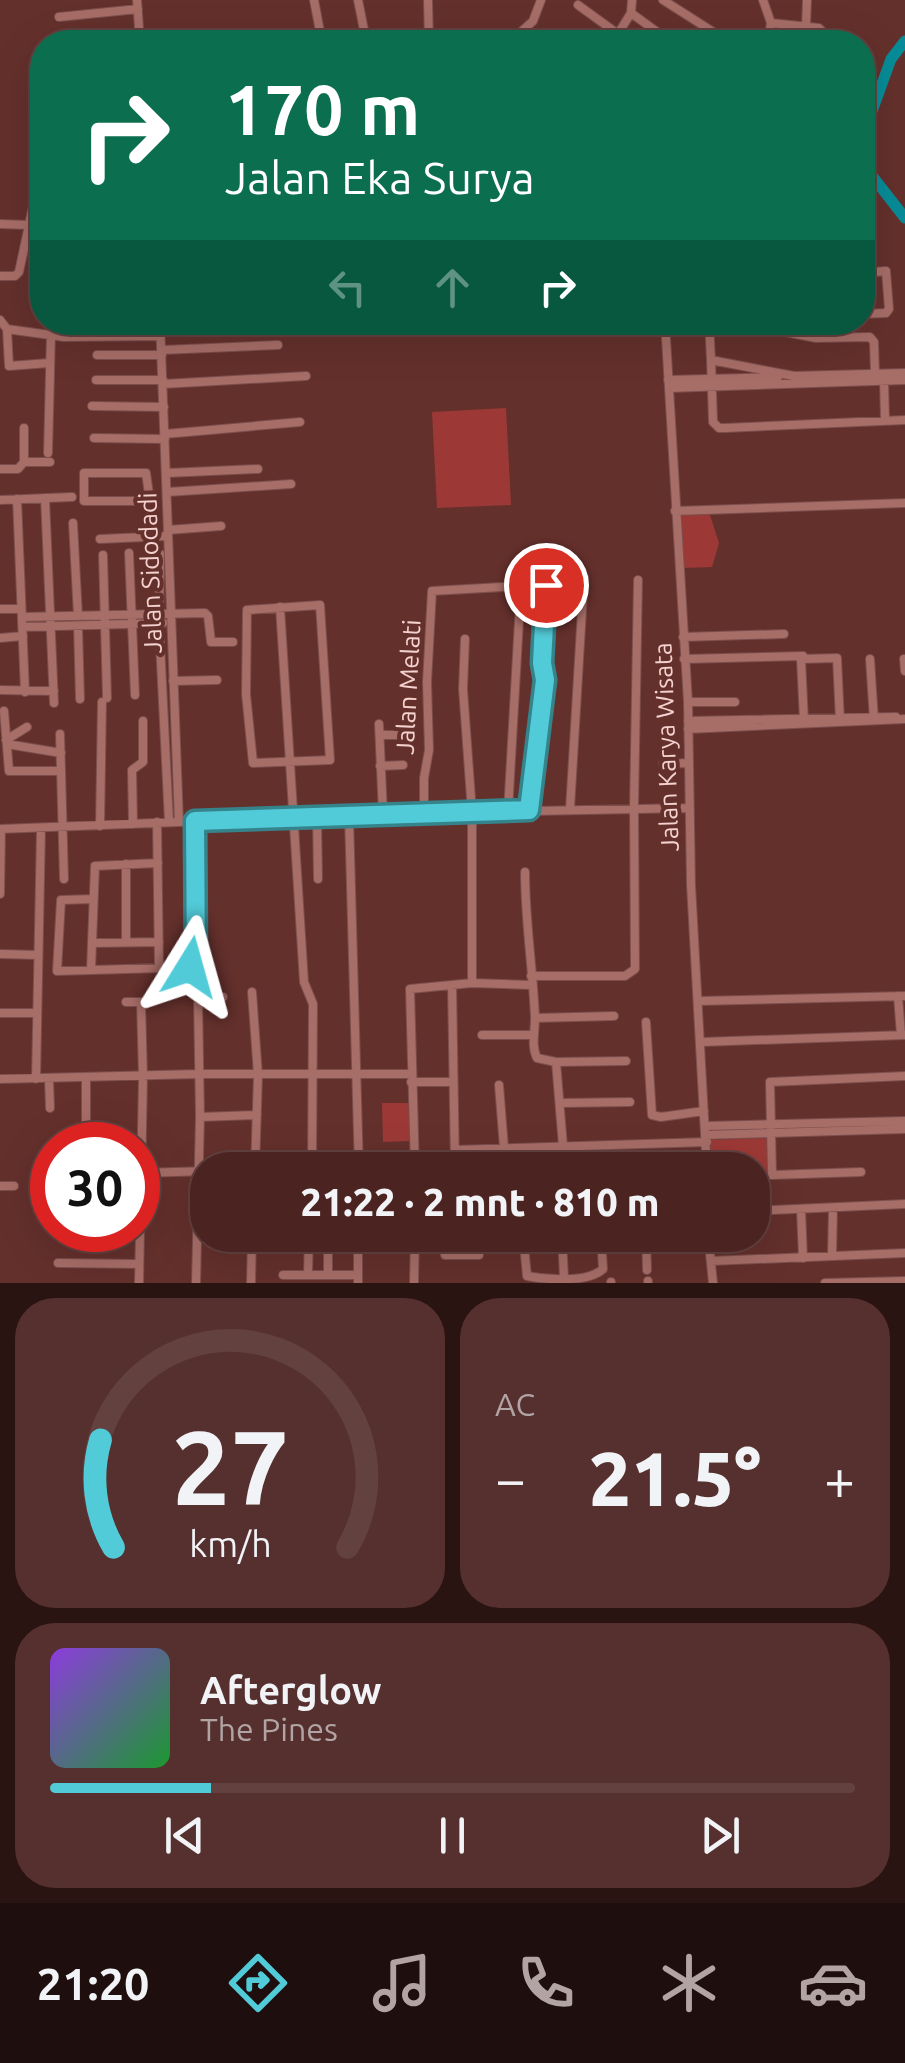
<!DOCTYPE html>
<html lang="id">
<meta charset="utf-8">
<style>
:root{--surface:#4b2421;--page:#55302e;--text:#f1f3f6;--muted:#b2a4a5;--line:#62413f;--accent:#52cbd8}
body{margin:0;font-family:Ubuntu,sans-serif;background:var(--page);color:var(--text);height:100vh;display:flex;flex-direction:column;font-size:38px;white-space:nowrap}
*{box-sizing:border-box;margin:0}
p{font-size:32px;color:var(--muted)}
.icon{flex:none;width:55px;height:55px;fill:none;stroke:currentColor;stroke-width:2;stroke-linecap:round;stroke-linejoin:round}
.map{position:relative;height:1283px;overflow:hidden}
.sheet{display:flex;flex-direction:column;gap:15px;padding:15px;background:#291412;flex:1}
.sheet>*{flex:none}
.hud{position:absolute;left:30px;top:30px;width:845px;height:305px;border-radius:40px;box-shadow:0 10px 40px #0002,0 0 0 2px var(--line);background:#0b6e4f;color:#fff;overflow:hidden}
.speed{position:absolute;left:30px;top:1122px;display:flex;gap:20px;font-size:50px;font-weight:700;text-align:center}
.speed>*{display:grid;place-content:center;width:130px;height:130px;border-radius:50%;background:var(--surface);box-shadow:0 10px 40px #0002,0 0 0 2px var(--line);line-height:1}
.speed .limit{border:15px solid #d22;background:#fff;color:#111}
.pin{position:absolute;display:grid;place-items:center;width:85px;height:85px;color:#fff;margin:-42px;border:5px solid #fff;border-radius:50%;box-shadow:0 2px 10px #0007}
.me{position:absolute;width:110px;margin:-55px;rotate:8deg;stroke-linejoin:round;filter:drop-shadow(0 0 8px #0008)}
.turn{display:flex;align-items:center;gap:35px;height:210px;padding:0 30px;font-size:45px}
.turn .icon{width:130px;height:130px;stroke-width:2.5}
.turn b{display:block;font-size:70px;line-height:85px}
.lanes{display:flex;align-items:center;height:95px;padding:0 30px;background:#0003;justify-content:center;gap:50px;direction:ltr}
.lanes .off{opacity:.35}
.big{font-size:75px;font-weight:800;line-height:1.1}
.sheet .widget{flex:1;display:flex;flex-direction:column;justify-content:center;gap:15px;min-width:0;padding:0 35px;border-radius:40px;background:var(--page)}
.sheet .dial{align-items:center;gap:0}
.dial svg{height:260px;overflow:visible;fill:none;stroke:var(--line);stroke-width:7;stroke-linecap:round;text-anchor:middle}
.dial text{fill:var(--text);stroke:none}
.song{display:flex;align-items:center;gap:30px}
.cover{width:120px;height:120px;border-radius:15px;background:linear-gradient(135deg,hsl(270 70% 55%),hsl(130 70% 35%))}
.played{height:10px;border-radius:5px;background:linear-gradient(90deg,var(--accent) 20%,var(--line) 20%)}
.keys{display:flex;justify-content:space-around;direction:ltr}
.heat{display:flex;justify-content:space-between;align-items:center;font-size:55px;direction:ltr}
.sheet .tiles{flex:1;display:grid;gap:15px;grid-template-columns:1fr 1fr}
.widget:last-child{grid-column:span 2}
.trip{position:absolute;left:190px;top:1152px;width:580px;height:100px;border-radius:40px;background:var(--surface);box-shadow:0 10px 40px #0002,0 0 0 2px var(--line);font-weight:800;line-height:100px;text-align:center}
.menu{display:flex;height:160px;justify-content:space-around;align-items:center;background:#1e0e0d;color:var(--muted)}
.menu .icon{width:70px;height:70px}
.menu .selected{color:var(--accent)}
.menu b{font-size:45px;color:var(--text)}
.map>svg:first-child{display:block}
</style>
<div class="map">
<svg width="905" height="1283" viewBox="0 0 905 1283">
<rect width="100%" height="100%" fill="#64302c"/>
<path fill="#9c3936" d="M506,408L511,505L437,508L432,412Z
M709,512L719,543L712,567L681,568L678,514Z
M382,1103H409V1141L383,1142Z
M767,1138L770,1178L753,1179L752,1170H712L710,1140Z"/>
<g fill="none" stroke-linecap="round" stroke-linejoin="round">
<path stroke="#078c97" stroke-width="11" d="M862,139L891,59L905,41
M862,163L905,218"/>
<defs>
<path id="minor" d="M137,0L140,42
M314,0L322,42
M358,0L366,40L422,38L428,42
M428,0L429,42
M663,0L729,42
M763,0L771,23L768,42
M578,5L618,34
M631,13L671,42
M59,17L138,9
M771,23L819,28L824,33L823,42
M806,26L807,0
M510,42L533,21L541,0
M613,42L631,13L632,0
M862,220L866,219
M0,224L29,225
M862,273L886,271L889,309L886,313L862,314
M41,274L42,273
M0,276H15L19,272L39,178
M0,320L7,329L9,366L49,363
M160,322L179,822
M563,322L571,327L616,322
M665,322L688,702L691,885L707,1170
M709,322L711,360
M734,322L816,338L870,337L874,342L875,374
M7,329L64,337L161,336
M161,330L264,325
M162,350L278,345
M97,355H162
M792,376L905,373
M794,376L711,360L713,422L719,428H725L905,420
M96,380H163
M668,380L778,377
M884,380L885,420
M163,384L306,376
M669,388L905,380
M92,406L164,407
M165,434L300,422
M94,438L165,439
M48,453L51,333
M24,462V428
M0,469H18L24,462H50
M84,473H146L150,501H84Z
M167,473L258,469
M168,492L291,484
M45,498L54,703
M17,499L25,692
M0,500L72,497
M675,511L905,503
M73,523L78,616
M168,530L221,526
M100,539L168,536
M129,553L135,695
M160,554L159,623L169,822
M103,555L107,698
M533,585L559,586
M320,605L330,760L253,763L246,694L247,610Z
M280,607L304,982L313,1004L312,1170
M0,609H21
M22,617L205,613L208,616L211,642H233
M78,626L80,699
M23,627L163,623
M683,637L784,634
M0,638L23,636
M465,639L463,689L472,812V983
M684,659L803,656
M870,659L874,720
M904,659L905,671
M173,681L217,680
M0,690L54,691
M688,702H735
M4,711L9,771H61
M688,721L896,717
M804,721L801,659L837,658L840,721
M379,724L383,814
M688,729L905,719
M60,734L64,879
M380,735H401
M6,740L27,727
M7,744L61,753
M663,764L688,763
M380,766L403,765
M570,809L584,577
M529,810L545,680L542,663L546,585
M424,814V778L429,750L427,682L432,591L521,586L508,811
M349,817L359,1170
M317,818L318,879
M195,821L200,1117L196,1283
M157,822L159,967
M133,824L132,770L143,762V721
M100,826L102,702
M0,829L383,814L688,808
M158,863L95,866L92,943L159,942
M126,864V941
M525,872C525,921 533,969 535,1018C535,1032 531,1046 537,1058L556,1062L563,1146
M0,894L1,829
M93,899L61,900L57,971L196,967
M0,954L38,955
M91,970L92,943
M531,976H625L635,969L634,808L638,580
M252,992L258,1075L255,1170
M898,996L901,1035
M199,998L223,997
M698,1001L905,996
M126,1002H141L143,1077L139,1283
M0,1013H36
M535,1018L614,1016
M646,1022L652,1115L661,1117L704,1111
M482,1035H534
M702,1042L905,1035
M556,1062L626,1061
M0,1079L199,1074H411
M36,1079L41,828
M49,1079L50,1108
M86,1079V1145
M411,1082H451
M499,1085L504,1148
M561,1103L630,1102
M200,1117L257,1115
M706,1126L905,1121
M706,1135L905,1129
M455,1150L707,1142
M242,1170H297
M415,1170L410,989L472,983L531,985
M416,1170L455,1167L452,985
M861,1172L772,1175L770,1082L905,1076
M141,1173L208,1171
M0,1186H14
M801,1210L803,1258
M752,1211L905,1204
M442,1235L445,1255H479
M523,1235L527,1276C547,1280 588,1283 603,1269L601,1235
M562,1235L564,1278
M646,1235L647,1270
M708,1235L713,1283
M832,1256L833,1208
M711,1261L905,1253
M58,1263L139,1264
M308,1274L309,1235
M328,1274V1235
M283,1275H357
M648,1281V1283
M611,1282V1283
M251,1283L252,1235
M358,1283V1235
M414,1283L415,1235
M825,1283L905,1281"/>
</defs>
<use href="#minor" stroke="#7b4e4c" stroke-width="10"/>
<use href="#minor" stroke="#a76d67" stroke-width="8"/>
</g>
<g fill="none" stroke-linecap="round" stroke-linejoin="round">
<defs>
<path id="route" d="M190,967H196L195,821L529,810L545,680L542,663L546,585"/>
</defs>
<use href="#route" stroke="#35848c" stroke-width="25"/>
<use href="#route" stroke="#52cbd8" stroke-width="18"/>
</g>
<g text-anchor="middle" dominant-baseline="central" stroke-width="8" stroke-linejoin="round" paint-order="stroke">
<g font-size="25" fill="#f4d2cf" stroke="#64302c">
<text transform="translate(150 573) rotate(-92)">Jalan Sidodadi</text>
<text transform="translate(408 687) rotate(-87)">Jalan Melati</text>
<text transform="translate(666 747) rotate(-92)">Jalan Karya Wisata</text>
</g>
</g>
</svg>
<div class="speed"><div class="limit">30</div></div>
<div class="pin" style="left:546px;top:585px;background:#d93025"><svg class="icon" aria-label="arrive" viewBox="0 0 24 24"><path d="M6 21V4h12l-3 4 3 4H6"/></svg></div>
<svg class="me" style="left:190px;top:967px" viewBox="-20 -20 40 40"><path d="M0-17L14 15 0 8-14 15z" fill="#52cbd8" stroke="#fff" stroke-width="4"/></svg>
<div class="trip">21:22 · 2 mnt · 810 m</div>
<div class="hud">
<div class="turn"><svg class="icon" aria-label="right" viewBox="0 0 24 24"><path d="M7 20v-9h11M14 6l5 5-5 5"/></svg><div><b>170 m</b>Jalan Eka Surya</div></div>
<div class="lanes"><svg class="icon off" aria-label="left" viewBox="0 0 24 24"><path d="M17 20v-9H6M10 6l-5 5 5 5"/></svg><svg class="icon off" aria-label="ahead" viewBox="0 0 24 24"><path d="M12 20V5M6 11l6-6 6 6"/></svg><svg class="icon" aria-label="right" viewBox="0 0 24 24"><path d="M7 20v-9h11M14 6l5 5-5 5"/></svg></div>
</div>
</div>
<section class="sheet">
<div class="tiles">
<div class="widget dial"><svg viewBox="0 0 100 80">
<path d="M14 69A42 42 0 1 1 86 69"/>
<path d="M14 69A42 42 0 0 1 10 36" stroke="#52cbd8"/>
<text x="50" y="56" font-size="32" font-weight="700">27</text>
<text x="50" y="72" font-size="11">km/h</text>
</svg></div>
<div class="widget"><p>AC</p>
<div class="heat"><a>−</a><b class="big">21.5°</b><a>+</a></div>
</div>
<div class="widget">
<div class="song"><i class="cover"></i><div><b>Afterglow</b><p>The Pines</p></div></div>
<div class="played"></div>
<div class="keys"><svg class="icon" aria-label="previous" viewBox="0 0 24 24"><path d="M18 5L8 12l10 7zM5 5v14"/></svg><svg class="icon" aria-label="pause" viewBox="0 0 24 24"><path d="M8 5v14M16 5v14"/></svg><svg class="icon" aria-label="next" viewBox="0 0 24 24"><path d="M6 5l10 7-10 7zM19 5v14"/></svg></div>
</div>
</div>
</section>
<nav class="menu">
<b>21:20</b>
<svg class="icon selected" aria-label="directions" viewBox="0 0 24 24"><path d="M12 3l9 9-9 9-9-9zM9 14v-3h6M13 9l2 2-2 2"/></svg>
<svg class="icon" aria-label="music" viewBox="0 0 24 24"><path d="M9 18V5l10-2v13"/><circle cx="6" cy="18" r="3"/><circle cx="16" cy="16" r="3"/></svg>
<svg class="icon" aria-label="phone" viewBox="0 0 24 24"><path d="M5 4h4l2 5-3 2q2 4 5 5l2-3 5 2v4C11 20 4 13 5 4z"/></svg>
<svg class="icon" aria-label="climate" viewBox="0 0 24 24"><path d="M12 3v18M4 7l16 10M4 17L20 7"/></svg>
<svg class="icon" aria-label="car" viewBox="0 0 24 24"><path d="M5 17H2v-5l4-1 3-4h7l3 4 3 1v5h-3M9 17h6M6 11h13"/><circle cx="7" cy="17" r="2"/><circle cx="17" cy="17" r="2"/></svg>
</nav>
